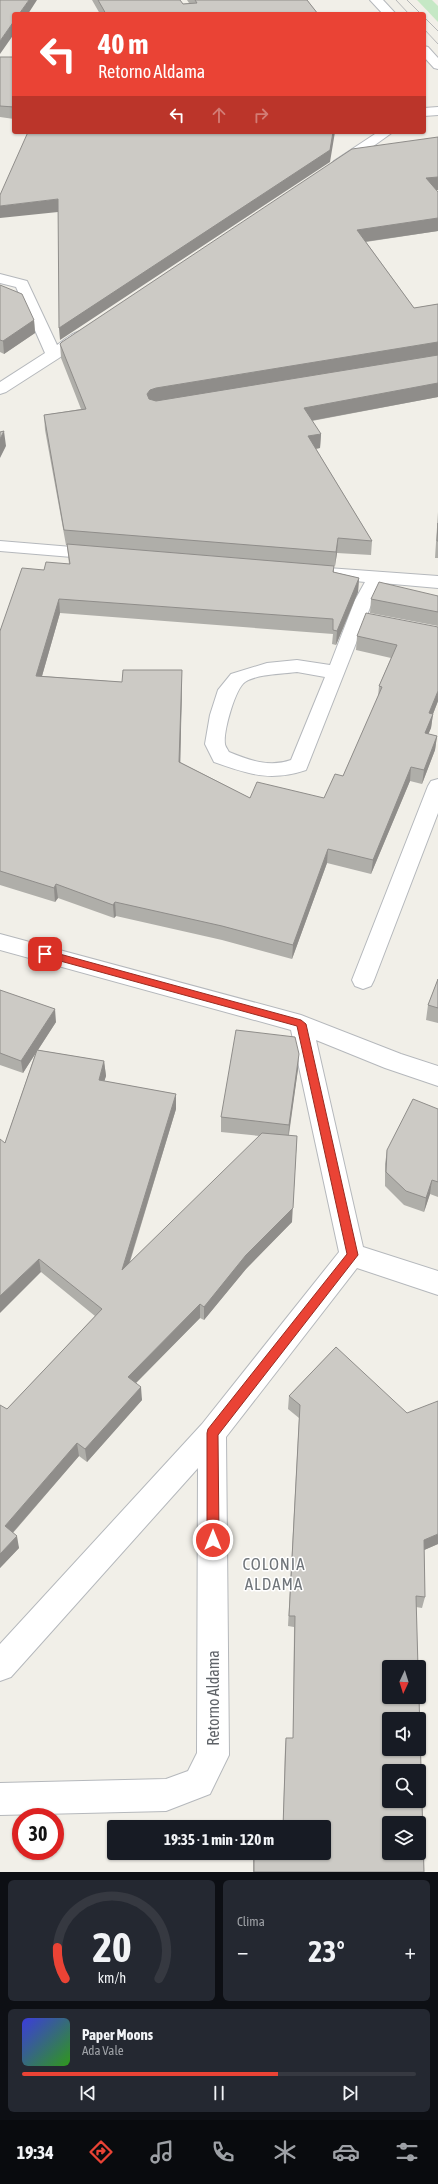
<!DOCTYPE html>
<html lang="es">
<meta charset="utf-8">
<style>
:root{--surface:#171b24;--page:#242831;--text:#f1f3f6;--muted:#9ea1a6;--line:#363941;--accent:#ea4335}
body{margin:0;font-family:"Asap Condensed",sans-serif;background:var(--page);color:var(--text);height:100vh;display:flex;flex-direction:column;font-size:15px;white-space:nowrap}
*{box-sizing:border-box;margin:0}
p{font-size:13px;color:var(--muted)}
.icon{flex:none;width:22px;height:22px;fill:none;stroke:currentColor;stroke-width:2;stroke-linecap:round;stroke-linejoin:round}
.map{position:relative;height:1872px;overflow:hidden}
.side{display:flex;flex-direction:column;gap:8px;padding:8px;background:#0d0f14;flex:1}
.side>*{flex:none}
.banner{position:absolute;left:12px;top:12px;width:414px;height:122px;border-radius:4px;box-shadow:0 1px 3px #0004;background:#ea4335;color:#fff;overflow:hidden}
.needle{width:26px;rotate:184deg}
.fabs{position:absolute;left:382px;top:1660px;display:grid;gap:8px}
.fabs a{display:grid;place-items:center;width:44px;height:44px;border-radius:4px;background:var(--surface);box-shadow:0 1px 3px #0004;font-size:20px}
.speed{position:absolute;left:12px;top:1808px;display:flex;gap:8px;font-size:20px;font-weight:700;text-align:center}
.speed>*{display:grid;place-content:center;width:52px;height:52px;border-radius:50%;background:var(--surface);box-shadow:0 1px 3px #0004;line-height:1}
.speed .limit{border:6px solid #d22;background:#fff;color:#111}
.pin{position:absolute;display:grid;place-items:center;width:34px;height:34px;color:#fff;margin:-17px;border-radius:8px;box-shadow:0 2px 6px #0006}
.me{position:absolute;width:44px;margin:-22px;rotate:0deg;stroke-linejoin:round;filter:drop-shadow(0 0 3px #0008)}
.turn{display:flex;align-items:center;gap:14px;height:84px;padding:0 20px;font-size:18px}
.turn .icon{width:52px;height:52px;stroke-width:2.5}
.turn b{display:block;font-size:28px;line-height:34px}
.lanes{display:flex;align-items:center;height:38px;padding:0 20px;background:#0003;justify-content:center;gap:20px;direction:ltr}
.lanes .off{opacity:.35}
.big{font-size:30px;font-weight:700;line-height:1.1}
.side .widget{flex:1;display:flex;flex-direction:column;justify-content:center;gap:6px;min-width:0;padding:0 14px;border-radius:6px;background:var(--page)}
.side .dial{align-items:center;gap:0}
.dial svg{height:104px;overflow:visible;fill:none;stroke:var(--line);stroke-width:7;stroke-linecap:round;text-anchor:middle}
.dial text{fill:var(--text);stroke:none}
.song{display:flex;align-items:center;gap:12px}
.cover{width:48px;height:48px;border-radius:6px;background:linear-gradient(135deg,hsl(240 70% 55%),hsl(110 70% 35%))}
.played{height:4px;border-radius:2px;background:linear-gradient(90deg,var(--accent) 65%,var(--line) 65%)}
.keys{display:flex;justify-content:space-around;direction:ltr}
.heat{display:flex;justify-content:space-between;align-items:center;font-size:22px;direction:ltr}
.side .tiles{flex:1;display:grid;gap:8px;grid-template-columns:1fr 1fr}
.widget:last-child{grid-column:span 2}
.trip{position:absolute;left:107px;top:1820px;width:224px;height:40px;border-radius:4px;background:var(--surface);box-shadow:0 1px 3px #0004;font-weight:700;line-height:40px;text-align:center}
.dock{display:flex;height:64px;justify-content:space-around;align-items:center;background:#090b0e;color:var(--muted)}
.dock .icon{width:28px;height:28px}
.dock .on{color:var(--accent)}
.dock b{font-size:18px;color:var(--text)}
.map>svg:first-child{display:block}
</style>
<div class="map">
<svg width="438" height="1872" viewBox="0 0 438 1872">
<rect width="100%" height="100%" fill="#f1efe8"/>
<path fill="#c5e8c5" d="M417,0H432L438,6V22Z"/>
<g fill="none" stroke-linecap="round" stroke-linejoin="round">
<defs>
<path id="street" d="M370,0H383L396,14H383Z
M424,46L428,47L438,58V69L434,68L424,57Z
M438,107V115L424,116V108Z
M378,132H393L344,167H334L332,164L334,161Z
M0,274L27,281L57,345C67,338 77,328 89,331L92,334L59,358L6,392L0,394V382L45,353L16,287L0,283Z
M0,541L96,549L102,550L105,554L102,558L96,559L0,551Z
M314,567L438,576V588L382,583L373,600L306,770C270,782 248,774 214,762L205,744L210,715L218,690L231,674L267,663L297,660L330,665L355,600L365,582L308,576L305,572L308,568ZM297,672L325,677L291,760C269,768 249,760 229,752C228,750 225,746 225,744C223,732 235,689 245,682C257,674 282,674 297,672Z
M438,779V813L374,980L371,986L363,989L355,986L352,980L428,786L431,781Z
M0,934L301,1015L401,1054L438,1066V1086L385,1068L316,1040L363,1247L438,1271V1295L357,1268L226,1437L229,1755L210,1794L166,1811L0,1815V1783L166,1779L188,1771L197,1753L198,1468L11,1677L0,1681V1644L202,1424L339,1252L291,1030L0,950Z"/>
</defs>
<use href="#street" stroke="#b5b8bc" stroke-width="2"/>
<use href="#street" fill="#fff" fill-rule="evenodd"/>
<path stroke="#b6b7b8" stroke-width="1" d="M396,0L409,14
M407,0L421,14
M424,17L438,31
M424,29L438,44"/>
</g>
<path fill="#afaea9" d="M92,0H180L183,4L189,3L187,0H307L318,14H100Z
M0,57H14V119L0,117Z
M438,137V190H436L438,192V231L366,242L414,308L438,304V397L312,421L321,434L320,448L316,449L372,541L371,555L337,553L335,566H334V572L359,578L358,592L336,645L332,644L333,634L60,613L42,676L122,682L182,684L180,762L250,798H324L343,776L378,697L379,686L391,658L356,650L357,636L438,627V701L433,714L431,728L428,734L437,736L435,750L422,784L410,781L371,874L327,863L292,959L222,940L116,916L114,918L58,898L55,902L0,885V631L44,570L69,564L67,545H66L45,430L44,415L81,409L61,358L60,344Z
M0,285L34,320L35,333L4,354L0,352Z
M438,512V558H435Z
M438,596V626L370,613L371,599Z
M438,979V1023L426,1020L428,1005Z
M0,990L56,1022L38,1050L104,1061L106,1076L104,1081L176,1094V1109L130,1262L260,1136L221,1132V1117L298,1069L289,1135L292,1222L246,1269L204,1320L200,1318L136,1383L142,1400L87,1462L79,1456L13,1533L19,1548L0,1568L7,1409L95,1316L41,1272L5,1143L36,1052L23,1073L0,1065Z
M438,1109V1197L430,1194L424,1212L404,1205L385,1186V1164L387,1150Z
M336,1347L438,1544L424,1550L425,1597L422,1608L416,1607L424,1872H253V1853H324V1827H283L285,1747L286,1738H293L294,1627L288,1626L299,1418L288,1409L289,1396Z"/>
<path fill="#8f8d8a" d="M29,0H37L28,14H19Z
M14,21V34L0,54V41Z
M333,132H335L330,162L60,340L59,328Z
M438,177V190L425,192L426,178Z
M58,199V212L0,218V206Z
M438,218V231L356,243L357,230Z
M34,320L35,333L4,354L3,341Z
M438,342V356L151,405L147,394L150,390L156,388Z
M438,383V397L304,422V408Z
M4,431L6,446L0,458V439Z
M321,434L320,448L307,450L308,436Z
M338,538L337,553L335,566L336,552Z
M359,578L358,592L336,645L337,631Z
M59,599L60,613L38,690L36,676Z
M182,670V684L180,776L179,762Z
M438,691V701L433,714L431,728L423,747L425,733L429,713Z
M437,736L435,750L422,784L424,770Z
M411,767L410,781L371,874L373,860Z
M328,849L327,863L292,959L293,945Z
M56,884L58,898L55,902L54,888Z
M115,902L116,916L114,918L113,905Z
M55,1009L56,1022L23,1073L21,1061Z
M299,1054L298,1069L288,1139L289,1125Z
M104,1061L106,1076L100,1095L99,1080Z
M176,1094V1109L123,1283L122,1270Z
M297,1136L292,1222L246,1269L204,1320V1307Z
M432,1180L430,1194L424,1212L426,1198Z
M39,1259L41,1272L0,1313V1296Z
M200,1304V1318L129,1390L128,1377Z
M141,1387L142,1400L87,1462L85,1449Z
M77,1443L79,1456L8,1538L5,1526Z
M438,1534V1544L422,1551L424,1540Z
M17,1536L19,1548L0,1568V1554Z"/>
<path fill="#cccac5" stroke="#8f8d8a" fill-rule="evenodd" d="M0,0H29L19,14H14V21L0,41Z
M98,0H180L183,4L197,3L195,0H307L318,14H106Z
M0,57H14V107L0,106Z
M28,132H333L330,150L59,328L58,199L0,206V195Z
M438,137V177L426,178L438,192V218L357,230L414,308L438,304V342L156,388L150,390L147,394L149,399L156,401L438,355V383L304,408L321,434L308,436L372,541L338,538L336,552L64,530L44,415L86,409L60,344L62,342L352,149Z
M0,285L22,294L34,320L3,341L0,340Z
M4,431L0,439V432Z
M438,523V541H437Z
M67,544L334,566L333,572L359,578L337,631L333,630V619L59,599L36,676L122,682L123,670H182L179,762L250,798L257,782L324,798L335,774L343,776L382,687L379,686L397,645L357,636L366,613L438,627V691L429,713L433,714L425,733L437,736L424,770L411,767L373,860L328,849L293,945L222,926L115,902L113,905L56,884L54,888L0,871V631L22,568L44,570L46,562L70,564Z
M379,582L438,596V612L371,599Z
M438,979V1008L428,1005Z
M0,990L55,1009L21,1061L0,1053Z
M236,1030L295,1037L299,1054L289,1125L221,1117Z
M37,1050L104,1061L99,1080L176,1094L122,1270L262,1133L297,1136L293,1208L246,1255L204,1307L200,1304L128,1377L141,1387L85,1449L77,1443L5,1526L17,1536L0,1554V1405L7,1409L102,1309L39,1259L0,1296V1139L5,1143Z
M413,1099L438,1109V1182L432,1180L426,1198L406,1191L386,1172L387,1150Z
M336,1347L407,1413L438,1401V1534L424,1540L425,1597L416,1596L418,1667H389V1697H419L424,1872H254V1853H324V1827H283L286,1738H293L295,1616H289L300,1405L289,1396ZM389,1719H419V1749H389ZM389,1771H419V1801H389ZM389,1823H419V1853H389Z"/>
<path fill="#ea4335" stroke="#982c22" d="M45,950L301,1020L306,1024L358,1255L218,1435L219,1540L217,1545L213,1546L208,1545L207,1540V1433L208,1429L347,1254L297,1026L42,956L41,954Z"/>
<g text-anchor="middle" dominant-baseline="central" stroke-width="3" stroke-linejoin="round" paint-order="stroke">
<g font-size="16" fill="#5f6368" stroke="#fff">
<text transform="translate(213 1698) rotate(-90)">Retorno Aldama</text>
</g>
<g font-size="17" letter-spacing="1" fill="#70757a" stroke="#fff">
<text x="274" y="1564">COLONIA<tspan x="274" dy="20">ALDAMA</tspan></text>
</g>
</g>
</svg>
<div class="fabs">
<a><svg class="needle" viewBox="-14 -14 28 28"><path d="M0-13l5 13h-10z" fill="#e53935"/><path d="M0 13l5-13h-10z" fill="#9ea1a6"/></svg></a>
<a><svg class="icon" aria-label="sound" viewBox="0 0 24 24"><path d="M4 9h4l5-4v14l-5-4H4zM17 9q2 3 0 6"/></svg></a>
<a><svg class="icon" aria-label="search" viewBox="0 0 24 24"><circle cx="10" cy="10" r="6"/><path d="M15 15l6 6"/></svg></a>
<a><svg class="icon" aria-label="layers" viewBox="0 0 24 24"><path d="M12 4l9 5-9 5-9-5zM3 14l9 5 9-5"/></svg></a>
</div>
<div class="speed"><div class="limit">30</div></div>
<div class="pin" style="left:45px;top:954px;background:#d93025"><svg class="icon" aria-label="arrive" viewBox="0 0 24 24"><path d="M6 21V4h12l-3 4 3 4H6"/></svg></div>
<svg class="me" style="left:213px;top:1540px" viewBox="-20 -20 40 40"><circle r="17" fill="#ea4335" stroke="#fff" stroke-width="3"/><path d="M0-11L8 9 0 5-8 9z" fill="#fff"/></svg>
<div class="trip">19:35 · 1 min · 120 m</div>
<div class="banner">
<div class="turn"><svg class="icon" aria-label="left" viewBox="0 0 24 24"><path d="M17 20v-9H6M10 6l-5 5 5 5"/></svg><div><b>40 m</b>Retorno Aldama</div></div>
<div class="lanes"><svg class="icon" aria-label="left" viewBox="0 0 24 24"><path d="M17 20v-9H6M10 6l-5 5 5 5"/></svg><svg class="icon off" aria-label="ahead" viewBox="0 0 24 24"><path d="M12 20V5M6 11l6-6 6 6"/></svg><svg class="icon off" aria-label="right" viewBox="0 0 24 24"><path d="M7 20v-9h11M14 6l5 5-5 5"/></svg></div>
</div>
</div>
<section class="side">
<div class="tiles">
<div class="widget dial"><svg viewBox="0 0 100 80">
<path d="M14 69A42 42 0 1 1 86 69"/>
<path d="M14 69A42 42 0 0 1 8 45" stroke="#ea4335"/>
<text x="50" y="56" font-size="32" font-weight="700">20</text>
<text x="50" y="72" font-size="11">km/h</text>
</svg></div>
<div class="widget"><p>Clima</p>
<div class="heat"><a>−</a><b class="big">23°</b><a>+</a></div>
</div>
<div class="widget">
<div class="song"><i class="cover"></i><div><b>Paper Moons</b><p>Ada Vale</p></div></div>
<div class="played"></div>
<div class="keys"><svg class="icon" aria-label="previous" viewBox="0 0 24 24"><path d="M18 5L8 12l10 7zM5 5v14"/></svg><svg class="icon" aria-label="pause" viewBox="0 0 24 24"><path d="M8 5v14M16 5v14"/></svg><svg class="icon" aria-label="next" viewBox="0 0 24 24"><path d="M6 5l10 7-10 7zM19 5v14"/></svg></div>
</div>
</div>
</section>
<nav class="dock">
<b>19:34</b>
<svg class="icon on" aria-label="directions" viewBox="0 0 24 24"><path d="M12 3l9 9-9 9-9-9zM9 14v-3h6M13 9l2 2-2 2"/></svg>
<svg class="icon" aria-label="music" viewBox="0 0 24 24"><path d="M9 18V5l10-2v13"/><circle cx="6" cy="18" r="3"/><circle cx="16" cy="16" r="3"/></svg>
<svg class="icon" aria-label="phone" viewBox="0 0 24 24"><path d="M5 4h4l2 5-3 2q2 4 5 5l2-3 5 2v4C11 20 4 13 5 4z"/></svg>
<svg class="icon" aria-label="climate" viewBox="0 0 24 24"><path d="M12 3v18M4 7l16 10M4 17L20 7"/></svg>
<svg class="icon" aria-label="car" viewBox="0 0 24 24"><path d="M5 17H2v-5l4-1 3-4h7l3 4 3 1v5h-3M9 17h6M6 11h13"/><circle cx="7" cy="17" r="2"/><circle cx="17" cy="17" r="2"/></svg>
<svg class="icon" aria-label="filters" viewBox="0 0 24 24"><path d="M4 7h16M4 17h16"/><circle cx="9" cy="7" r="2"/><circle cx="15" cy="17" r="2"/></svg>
</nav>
